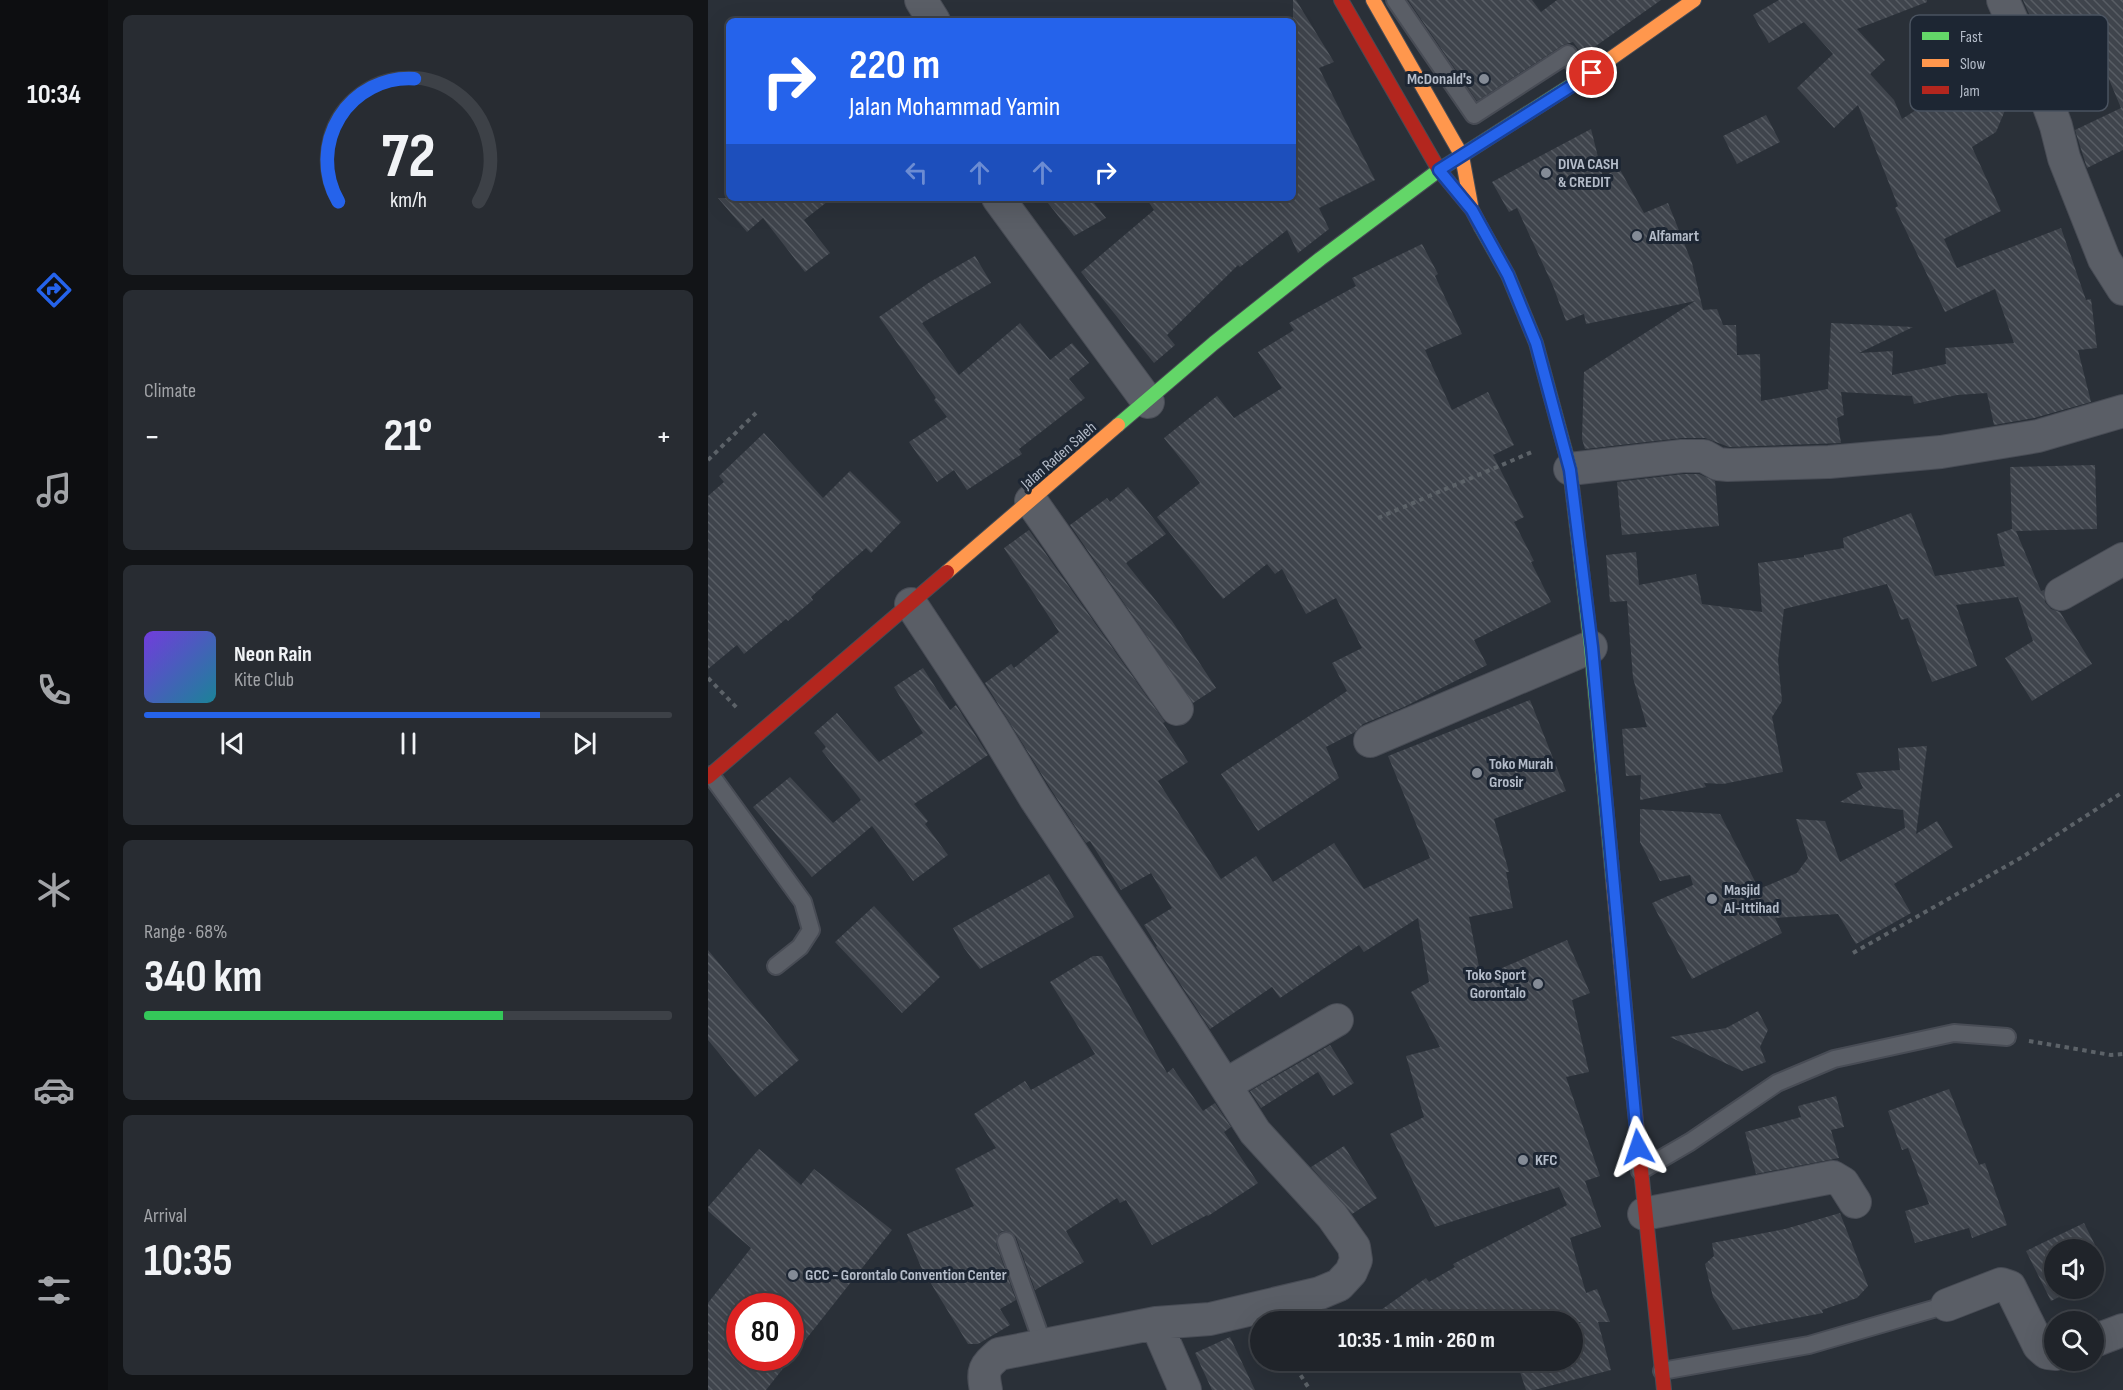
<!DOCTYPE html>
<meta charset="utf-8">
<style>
:root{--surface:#20242a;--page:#282c32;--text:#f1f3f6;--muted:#a2a4a8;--line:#3d4147;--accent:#2563eb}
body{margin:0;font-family:"Sofia Sans Condensed",sans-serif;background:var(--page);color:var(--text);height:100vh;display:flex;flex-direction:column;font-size:22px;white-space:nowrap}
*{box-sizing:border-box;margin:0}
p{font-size:20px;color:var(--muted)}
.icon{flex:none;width:33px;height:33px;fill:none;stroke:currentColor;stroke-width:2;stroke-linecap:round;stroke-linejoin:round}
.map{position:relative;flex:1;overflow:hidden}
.panel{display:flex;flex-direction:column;gap:15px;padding:15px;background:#121417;width:600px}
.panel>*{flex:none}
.banner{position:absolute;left:18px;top:18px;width:570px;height:183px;border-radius:9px;box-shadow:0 6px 24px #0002,0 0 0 2px var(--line);background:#2563eb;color:#fff;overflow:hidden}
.tools{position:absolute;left:1336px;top:1239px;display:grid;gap:12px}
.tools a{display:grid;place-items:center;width:60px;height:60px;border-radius:50%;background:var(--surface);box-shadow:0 6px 24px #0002,0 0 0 2px var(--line);font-size:30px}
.speed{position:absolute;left:18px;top:1293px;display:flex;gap:12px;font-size:30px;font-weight:700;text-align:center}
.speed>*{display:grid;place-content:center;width:78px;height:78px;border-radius:50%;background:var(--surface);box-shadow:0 6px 24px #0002,0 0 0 2px var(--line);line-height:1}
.speed .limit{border:9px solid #d22;background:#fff;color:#111}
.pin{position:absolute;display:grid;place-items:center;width:51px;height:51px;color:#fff;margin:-26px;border:3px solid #fff;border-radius:50%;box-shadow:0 2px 6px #0007}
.me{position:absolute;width:66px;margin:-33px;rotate:355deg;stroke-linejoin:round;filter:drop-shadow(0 0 4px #0008)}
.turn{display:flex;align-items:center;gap:21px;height:126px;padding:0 24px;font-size:27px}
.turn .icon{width:78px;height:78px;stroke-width:2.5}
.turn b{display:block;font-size:42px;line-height:51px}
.lanes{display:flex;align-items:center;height:57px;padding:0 24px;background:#0003;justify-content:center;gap:30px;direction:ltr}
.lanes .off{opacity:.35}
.big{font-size:45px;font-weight:700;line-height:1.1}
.panel .tile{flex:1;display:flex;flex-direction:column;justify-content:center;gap:9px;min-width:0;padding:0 21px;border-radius:9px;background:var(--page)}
.panel .dial{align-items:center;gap:0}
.dial svg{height:156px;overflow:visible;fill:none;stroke:var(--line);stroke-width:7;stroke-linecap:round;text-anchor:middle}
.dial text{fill:var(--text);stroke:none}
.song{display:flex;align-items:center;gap:18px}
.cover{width:72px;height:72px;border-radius:9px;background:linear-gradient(135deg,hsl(260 70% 55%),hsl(190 70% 35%))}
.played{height:6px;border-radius:3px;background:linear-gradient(90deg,var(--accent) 75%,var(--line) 75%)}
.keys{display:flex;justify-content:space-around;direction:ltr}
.heat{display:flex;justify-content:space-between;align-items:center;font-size:33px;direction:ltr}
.charge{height:9px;border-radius:4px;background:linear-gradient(90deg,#34c759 68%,var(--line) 0)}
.trip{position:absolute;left:542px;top:1311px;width:333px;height:60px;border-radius:30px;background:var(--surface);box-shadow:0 6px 24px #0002,0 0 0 2px var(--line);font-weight:700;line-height:60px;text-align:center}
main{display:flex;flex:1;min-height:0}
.menu{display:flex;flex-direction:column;width:108px;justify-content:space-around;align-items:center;background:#0d0e11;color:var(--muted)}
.menu .icon{width:42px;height:42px}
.menu .on{color:var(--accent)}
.menu b{font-size:27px;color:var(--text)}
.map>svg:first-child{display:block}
</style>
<main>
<nav class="menu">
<b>10:34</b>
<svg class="icon on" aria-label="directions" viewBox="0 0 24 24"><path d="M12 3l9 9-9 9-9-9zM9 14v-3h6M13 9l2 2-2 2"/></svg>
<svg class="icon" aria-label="music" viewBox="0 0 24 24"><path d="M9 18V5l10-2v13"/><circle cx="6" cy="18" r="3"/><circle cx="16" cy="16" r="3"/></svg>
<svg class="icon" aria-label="phone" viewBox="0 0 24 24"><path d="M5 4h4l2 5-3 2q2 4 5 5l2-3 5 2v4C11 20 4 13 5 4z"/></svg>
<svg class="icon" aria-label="climate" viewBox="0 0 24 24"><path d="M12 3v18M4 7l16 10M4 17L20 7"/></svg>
<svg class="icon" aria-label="car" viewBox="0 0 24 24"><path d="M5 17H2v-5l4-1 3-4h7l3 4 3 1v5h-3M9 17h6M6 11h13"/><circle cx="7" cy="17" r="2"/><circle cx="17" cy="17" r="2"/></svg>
<svg class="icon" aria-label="filters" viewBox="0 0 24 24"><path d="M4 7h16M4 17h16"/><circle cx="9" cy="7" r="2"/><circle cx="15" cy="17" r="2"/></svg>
</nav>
<section class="panel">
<div class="tile dial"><svg viewBox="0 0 100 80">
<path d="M14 69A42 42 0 1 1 86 69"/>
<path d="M14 69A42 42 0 0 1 53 6" stroke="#2563eb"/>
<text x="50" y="56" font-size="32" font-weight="700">72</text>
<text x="50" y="72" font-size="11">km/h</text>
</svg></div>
<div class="tile"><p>Climate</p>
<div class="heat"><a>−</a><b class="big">21°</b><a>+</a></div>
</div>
<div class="tile">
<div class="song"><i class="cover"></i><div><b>Neon Rain</b><p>Kite Club</p></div></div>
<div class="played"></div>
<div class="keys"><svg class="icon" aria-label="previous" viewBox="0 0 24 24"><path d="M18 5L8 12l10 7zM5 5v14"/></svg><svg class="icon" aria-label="pause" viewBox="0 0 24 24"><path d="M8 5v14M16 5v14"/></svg><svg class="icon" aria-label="next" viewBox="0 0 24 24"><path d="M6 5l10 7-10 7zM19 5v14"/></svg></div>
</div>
<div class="tile"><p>Range · 68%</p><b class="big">340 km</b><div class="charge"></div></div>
<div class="tile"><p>Arrival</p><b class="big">10:35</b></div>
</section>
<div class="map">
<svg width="1415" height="1390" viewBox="0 0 1415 1390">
<defs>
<pattern id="building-back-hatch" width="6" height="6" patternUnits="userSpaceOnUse" patternTransform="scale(1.5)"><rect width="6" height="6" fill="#3f444c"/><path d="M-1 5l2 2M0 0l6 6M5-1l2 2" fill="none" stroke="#585d64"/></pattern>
</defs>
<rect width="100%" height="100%" fill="#2a3038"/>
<path fill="url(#building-back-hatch)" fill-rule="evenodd" d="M585,0H588L626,62L611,68L667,180L611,208L621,229L590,253L579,230L532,267L530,265L459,335L467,345L446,363L373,272L446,210L438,198H585Z
M700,0H824L833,12L849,0H953L875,55L865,42L855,45L769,101Z
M1071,0H1219V2L1149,29L1177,60L1162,74L1186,100L1194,119L1244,87L1259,97L1305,91L1288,132L1264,147L1293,211L1236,239L1249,268L1353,228L1378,300L1383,299L1389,348L1370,350L1383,402L1326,418L1286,425L1279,393L1249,395L1206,404L1204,396L1133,392L1136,415L1129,418L1133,443L1021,447L997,438H974L877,449L874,439L876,372L987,301L878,324L876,314L858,321L845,286L809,208L801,212L784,182L883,129L895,177L911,168L936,213L960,203L984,263L995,310L1009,309L1015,325H1028L1029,355L1052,354L1053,401L1120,389L1123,323L1205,327L1151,353L1185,351L1184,375L1238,364L1237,348L1306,343L1287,289L1237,312L1187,208L1190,206L1150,105L1126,128L1089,88L1125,54L1096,22L1061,43L1045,15Z
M1315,0H1415V150L1379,168L1367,130L1413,108L1380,29L1336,48Z
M1058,115L1072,142L1029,164L1015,136Z
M10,198H124L96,220L122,253L97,272L55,218L39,232Z
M336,198H382L398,218L366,236Z
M714,244L730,274L727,276L754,334L717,350L744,410L780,392L806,445L785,455L816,517L806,522L826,561L823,562L843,602L766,640L779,665L696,707L655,724L647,732L618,747L631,778L550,831L513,774L639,691L624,663L654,648L628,598L598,614L574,569L567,574L559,564L515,599L449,517L492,483L456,438L509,396L526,418L574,388L550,352L586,330L581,323L648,286L644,278Z
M267,256L283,283L214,323L251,375L312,323L342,360L364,343L381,363L361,379L377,398L311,449L314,454L259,490L246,470L229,482L201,442L239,417L226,400L228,398L171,317L222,282Z
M56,433L115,498L142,471L193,522L163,553L158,548L103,597L105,600L80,621L78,619L36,654L29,645L0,669V496L16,482L11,476Z
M1387,465L1389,529L1308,531L1333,591L1336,590L1337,602L1343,609L1352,612L1384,664L1324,701L1297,658L1325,641L1310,597L1248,605L1269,666L1224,682L1200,618L1193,620L1179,584L1076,609L1070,660L1074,701L1064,717L1075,772L1015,784L996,783L998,787L932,800L933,775L918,776L914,729L939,727L925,678L919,601L902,602L898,555L928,552L931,585L988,574L994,604L1054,612L1050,563L1096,557V555L1136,548L1135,538L1203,513L1227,576L1297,566L1289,534L1304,529L1302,467Z
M975,474H991L1007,481L1011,526L914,535L909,482Z
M420,487L458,534L418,563L464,621L508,688L485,703L362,525L399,498L402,502Z
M321,530L457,722L455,723L480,762L450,781L513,879L548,856L565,882L626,843L656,889L722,858L680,756L822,700L858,791L786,819L801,872H798L805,908L761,917L773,977L859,940L882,993L864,1000L881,1072L858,1077L892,1176L877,1181L893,1227L862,1238L878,1293L889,1289L902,1322H890L903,1370L826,1390H818L808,1360H864V1326L874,1322H656L718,1278L721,1282L747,1267L745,1264L859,1205L851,1187L727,1227L682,1134L716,1117L698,1056L732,1047L703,992L721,982L710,918L656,952L651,945L572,998L564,987L502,1029L448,947L449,946L436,925L464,908L443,873L413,890L382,841L378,843L342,788L277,683L303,664L306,668L351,632L296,548Z
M215,668L242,710L248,705L280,755L206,804L220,821L217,824L240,855L205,881L164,826L104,877L45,807L82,777L125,823L153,800L114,751L118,747L106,733L129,713L171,762L215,733L186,687Z
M1219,746L1208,834L1229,821L1245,847L1186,884L1203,913L1148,944L1130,914L1067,918L1074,933L984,979L944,903L985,885L982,875L952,881L932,842V809L1012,814L1051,889L1089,873L1100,858L1088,819L1117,821L1132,862L1197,828L1195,810L1132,802L1155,788L1148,773L1192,770L1190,748Z
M341,874L366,917L272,969L256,948L245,928Z
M166,906L232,977L194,1013L127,942Z
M0,950L91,1060L47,1097L0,1040Z
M385,956H394L459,1073L465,1068L495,1111L507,1103L523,1127L516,1132L550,1183L500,1216L499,1215L444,1245L418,1200L412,1203L409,1198L358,1231L376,1262L327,1290L308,1237L300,1231H294L290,1235L288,1244L308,1300L292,1309L302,1325L270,1344H260L213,1267L199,1234L266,1206L247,1169L288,1148L266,1114L317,1081L323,1090L387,1054L342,982Z
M1050,1011L1060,1030L1052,1047L1058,1062L1034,1071L962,1037L1018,1028Z
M622,1045L646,1083L625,1096L610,1072L553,1108L542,1091Z
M1241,1089L1271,1165L1277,1163L1299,1225L1264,1238L1261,1228L1207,1243L1197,1211L1221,1204L1200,1148L1194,1150L1180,1111Z
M1128,1096L1136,1127L1123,1130L1131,1158L1048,1174L1037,1132L1093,1117L1090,1106Z
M636,1146L669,1198L644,1214L603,1167Z
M51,1149L93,1185L106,1169L184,1230L58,1390H0V1303L43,1248L0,1211V1207ZM32,1306H82V1358H32Z
M1132,1213L1160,1286L1149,1298L1114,1310L1115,1313L1025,1330L1005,1297L997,1264L1006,1256L1004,1243L1077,1229Z
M1376,1223L1396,1263L1393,1277L1386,1280V1250H1347V1288H1369L1343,1301L1318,1251Z
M522,1337L547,1390H504L487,1353Z"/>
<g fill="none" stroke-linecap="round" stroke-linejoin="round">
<defs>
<path id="lane" d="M687,0L766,115L860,54L874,79
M3,775L95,902L103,930L92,947L68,966
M932,1171L982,1142L1069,1083L1126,1059L1246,1033L1299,1037
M298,1241L335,1344
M954,1371L1101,1345L1239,1305"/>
<path id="street" d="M213,0L226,21
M1295,0L1339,101L1348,126L1356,158L1396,259L1415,289
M290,198L440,402
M862,469L974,456H996L1010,464L1020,465L1121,462L1233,452L1330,436L1415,411
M323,501L469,709
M1353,594L1415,559
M203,604L284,727L327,798L482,1031L547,1132L624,1216L646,1247L648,1260L643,1272L631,1285L612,1293L502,1319L448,1323L291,1354C276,1367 274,1370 278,1390
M662,741L883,647
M517,1085L629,1020
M936,1214L1125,1177L1135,1183L1147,1202
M1239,1305L1293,1284L1302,1287L1331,1346L1339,1353L1347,1354
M448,1323L477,1390
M1386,1341L1415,1330"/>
<path id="fast" d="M773,227L800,275L828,343L862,469L883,647L905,880
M410,425L506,343L612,259L731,170L878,76"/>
<path id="slow" d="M665,0L754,156L763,205
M878,76L986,0
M239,572L410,425
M905,880L925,1093"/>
<path id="jam" d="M633,0L731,170L764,210L773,227
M0,777L239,572
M925,1093L956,1390"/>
</defs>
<use href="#lane" stroke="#484c55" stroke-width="20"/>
<use href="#street" stroke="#484c55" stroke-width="34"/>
<use href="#fast" stroke="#484c55" stroke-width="16"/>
<use href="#slow" stroke="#484c55" stroke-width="16"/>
<use href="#jam" stroke="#484c55" stroke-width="16"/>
<path stroke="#5c6268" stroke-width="4" stroke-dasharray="4.5 4.5" stroke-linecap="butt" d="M0,460L48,413
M670,518L824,452
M0,678L30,709
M1145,953L1316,856L1415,792
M1321,1041L1403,1055L1415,1054
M583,1360L602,1390"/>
<use href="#lane" stroke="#5a5e66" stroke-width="16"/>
<use href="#street" stroke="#5a5e66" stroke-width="32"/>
<use href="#fast" stroke="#63d668" stroke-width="14"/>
<use href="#slow" stroke="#ff974d" stroke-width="14"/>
<use href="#jam" stroke="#b3261e" stroke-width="14"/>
</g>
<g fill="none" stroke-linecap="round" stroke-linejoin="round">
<defs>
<path id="route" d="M884,73L731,170L764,210L800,275L828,343L862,470L884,647L930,1147"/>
</defs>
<use href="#route" stroke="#184099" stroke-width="15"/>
<use href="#route" stroke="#2563eb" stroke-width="10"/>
</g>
<g fill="#848b96" stroke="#1d2633" stroke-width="2">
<circle cx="776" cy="79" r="6"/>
<circle cx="838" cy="173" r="6"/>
<circle cx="929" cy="236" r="6"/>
<circle cx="769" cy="773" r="6"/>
<circle cx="1004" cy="899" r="6"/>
<circle cx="830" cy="984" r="6"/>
<circle cx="815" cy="1160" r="6"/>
<circle cx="85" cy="1275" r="6"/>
</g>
<g text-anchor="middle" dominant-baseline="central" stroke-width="6" stroke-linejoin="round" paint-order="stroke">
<g font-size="16" font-weight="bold" fill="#b4bcc9" stroke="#1d2633" text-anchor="start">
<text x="764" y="79" text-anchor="end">McDonald's</text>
<text x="850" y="164">DIVA CASH<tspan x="850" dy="18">&amp; CREDIT</tspan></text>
<text x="941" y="236">Alfamart</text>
<text x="781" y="764">Toko Murah<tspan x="781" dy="18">Grosir</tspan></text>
<text x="1016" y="890">Masjid<tspan x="1016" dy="18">Al-Ittihad</tspan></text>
<text x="818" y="975" text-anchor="end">Toko Sport<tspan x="818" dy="18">Gorontalo</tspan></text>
<text x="827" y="1160">KFC</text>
<text x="97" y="1275">GCC - Gorontalo Convention Center</text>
</g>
<g font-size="16" fill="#b4bcc9" stroke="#1d2633">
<text transform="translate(351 456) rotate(-41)">Jalan Raden Saleh</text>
</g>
</g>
<rect x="1202" y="15" width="198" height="96" rx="9" fill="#1d2633" stroke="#4a5360" stroke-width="1.5"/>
<rect x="1214" y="32" width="27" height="8" fill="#63d668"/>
<rect x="1214" y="59" width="27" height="8" fill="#ff974d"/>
<rect x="1214" y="86" width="27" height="8" fill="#b3261e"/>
<g font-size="16" fill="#b4bcc9">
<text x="1252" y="42">Fast</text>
<text x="1252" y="69">Slow</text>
<text x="1252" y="96">Jam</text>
</g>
</svg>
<div class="tools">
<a><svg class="icon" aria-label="sound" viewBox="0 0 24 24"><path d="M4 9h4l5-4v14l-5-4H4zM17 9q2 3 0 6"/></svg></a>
<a><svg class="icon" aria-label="search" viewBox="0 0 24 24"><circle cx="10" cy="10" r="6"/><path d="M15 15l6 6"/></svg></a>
</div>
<div class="speed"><div class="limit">80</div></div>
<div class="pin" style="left:884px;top:73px;background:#d93025"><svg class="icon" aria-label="arrive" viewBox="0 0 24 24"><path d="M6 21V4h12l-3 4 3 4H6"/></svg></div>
<svg class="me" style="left:930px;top:1147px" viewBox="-20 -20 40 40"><path d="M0-17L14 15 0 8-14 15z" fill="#2563eb" stroke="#fff" stroke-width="4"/></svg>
<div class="trip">10:35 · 1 min · 260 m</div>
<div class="banner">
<div class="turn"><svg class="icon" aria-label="right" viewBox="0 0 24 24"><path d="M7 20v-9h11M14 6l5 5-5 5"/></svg><div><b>220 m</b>Jalan Mohammad Yamin</div></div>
<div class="lanes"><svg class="icon off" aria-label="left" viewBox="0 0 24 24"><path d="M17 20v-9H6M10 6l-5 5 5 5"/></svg><svg class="icon off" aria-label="ahead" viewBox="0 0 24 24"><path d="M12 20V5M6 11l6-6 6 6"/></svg><svg class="icon off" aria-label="ahead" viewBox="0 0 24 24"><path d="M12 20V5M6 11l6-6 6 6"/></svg><svg class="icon" aria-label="right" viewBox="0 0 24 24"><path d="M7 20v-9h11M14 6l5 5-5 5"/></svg></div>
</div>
</div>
</main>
